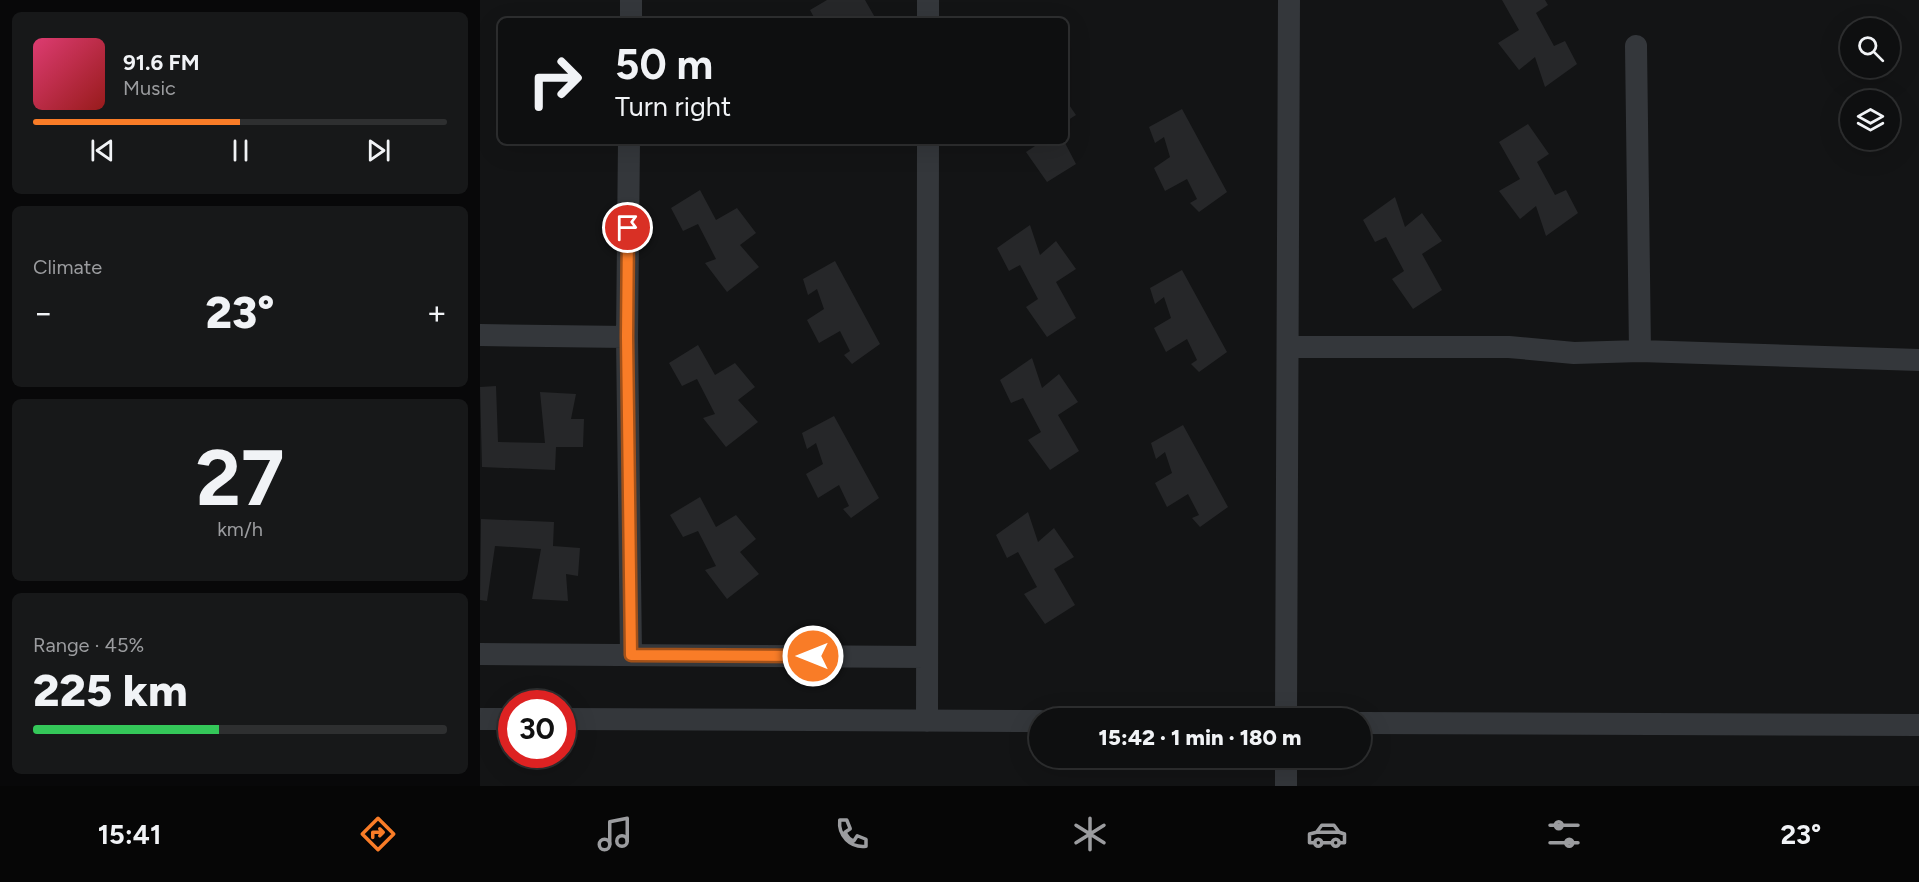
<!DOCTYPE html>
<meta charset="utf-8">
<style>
:root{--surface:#0e0f10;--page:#171819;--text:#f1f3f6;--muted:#9b9c9f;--line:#2e2f30;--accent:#f97c27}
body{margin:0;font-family:Figtree,sans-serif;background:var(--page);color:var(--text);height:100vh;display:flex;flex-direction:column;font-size:22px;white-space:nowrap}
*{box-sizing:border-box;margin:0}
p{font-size:20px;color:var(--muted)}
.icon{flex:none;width:33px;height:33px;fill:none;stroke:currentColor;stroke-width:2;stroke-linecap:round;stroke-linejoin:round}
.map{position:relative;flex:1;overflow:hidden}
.details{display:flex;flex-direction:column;gap:12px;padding:12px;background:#080809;width:480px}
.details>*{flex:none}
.banner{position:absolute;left:18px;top:18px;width:570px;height:126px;border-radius:9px;box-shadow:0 6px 24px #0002,0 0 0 2px var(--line);background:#0e0f10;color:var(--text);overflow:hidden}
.fabs{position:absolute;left:1360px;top:18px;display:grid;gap:12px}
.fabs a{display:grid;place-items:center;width:60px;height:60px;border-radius:50%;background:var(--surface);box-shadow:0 6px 24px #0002,0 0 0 2px var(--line);font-size:30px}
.speed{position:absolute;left:18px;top:690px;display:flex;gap:12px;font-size:30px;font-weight:700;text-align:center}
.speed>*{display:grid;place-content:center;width:78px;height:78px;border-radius:50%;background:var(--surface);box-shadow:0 6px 24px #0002,0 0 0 2px var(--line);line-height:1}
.speed .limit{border:9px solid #d22;background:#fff;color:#111}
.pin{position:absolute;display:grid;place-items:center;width:51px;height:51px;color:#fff;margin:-26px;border:3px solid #fff;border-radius:50%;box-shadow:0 2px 6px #0007}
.me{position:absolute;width:66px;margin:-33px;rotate:270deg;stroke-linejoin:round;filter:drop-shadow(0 0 4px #0008)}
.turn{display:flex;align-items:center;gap:21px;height:126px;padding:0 18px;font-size:27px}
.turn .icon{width:78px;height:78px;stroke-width:2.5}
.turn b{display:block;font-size:42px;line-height:51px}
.big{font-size:45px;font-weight:800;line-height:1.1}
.details .card{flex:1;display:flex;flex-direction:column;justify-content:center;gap:9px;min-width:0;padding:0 21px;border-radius:9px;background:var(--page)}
.details .dial{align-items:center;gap:0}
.dial b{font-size:78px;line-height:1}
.song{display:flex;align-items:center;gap:18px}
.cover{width:72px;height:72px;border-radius:9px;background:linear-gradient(135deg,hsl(340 70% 55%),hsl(0 70% 35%))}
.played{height:6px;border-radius:3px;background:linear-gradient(90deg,var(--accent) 50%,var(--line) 50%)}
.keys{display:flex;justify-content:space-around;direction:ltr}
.heat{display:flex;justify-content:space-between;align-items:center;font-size:33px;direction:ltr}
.charge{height:9px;border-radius:4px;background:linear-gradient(90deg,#34c759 45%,var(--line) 0)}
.trip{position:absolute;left:549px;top:708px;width:342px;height:60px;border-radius:30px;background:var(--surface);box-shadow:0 6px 24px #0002,0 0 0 2px var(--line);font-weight:800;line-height:60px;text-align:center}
.tabs{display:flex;height:96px;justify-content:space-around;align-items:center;background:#060606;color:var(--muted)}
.tabs .icon{width:42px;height:42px}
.tabs .on{color:var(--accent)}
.tabs b{font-size:27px;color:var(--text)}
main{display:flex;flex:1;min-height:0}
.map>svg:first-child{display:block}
</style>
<main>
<section class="details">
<div class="card">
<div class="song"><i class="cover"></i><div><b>91.6 FM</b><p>Music</p></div></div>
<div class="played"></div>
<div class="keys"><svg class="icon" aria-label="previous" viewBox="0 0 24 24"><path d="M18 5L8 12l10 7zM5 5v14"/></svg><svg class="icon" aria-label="pause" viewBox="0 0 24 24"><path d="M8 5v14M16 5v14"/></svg><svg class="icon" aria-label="next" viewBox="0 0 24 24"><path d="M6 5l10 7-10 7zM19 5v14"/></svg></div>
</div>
<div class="card"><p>Climate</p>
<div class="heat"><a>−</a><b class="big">23°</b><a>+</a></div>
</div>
<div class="card dial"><b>27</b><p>km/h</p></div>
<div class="card"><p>Range · 45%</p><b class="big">225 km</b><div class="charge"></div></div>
</section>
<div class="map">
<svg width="1439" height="786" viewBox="0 0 1439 786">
<rect width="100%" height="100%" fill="#131415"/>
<path fill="#262729" d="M347,0H385L397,21H336L330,10Z
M1022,0H1065L1068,5L1056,13L1074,46L1085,41L1097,64L1065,87L1055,57L1039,70L1018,43L1039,30Z
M585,99L596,115L585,122Z
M702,109L747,192L719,212L710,203L717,199L707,179L685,191L674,168L690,157L684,137L675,143L669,127Z
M1048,124L1069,154L1057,162L1075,195L1086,190L1098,213L1066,236L1056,206L1040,219L1019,191L1040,179L1019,142Z
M556,141H584L596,164L567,182L546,152L558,144Z
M220,190L236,220L257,208L276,233L260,245L279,267L247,292L225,263L236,259L218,224L203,231L191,208Z
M915,197L925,227L942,213L962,241L942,254L962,290L933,309L912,279L924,271L906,237L895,242L883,220Z
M550,225L560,255L576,241L596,269L576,282L596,318L567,337L546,307L558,299L540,265L529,271L517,248Z
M355,261L400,344L372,364L364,355L370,351L360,331L339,343L327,320L344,309L337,289L328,295L323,279Z
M702,270L747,352L719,372L711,364L717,360L707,339L686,352L674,328L691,318L684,297L675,304L670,288Z
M218,345L235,375L255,363L275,387L258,400L278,422L246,447L223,418L235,414L217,379L202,386L189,363Z
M552,358L562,388L579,374L598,402L578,415L599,451L570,470L548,440L561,432L543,398L531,403L520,380Z
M16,386L18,442L65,443L60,392L96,394L91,419H104L103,447H76L75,470L2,467L0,387Z
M354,416L399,498L371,518L363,509L369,506L359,485L338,498L326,474L343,464L336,443L327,449L322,433Z
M703,425L748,507L720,527L712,518L719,515L708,494L687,507L675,483L692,473L685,452L676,459L671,443Z
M220,497L236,527L256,515L276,539L260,552L279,574L247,599L225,570L236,566L218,531L203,537L190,515Z
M548,512L558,542L574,528L594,557L574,569L595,605L565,624L544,594L557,587L538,552L527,558L516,535Z
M1,519L74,522L73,546L100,548L98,576L86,574L88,601L52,599L61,549L15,546L7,601L0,600Z"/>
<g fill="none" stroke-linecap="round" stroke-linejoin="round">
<path stroke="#34373b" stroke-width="22" d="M151,21V0
M448,21V0
M1156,46L1160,351
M149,141L147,337L151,655
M0,335L147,337
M808,347H1029L1094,353L1160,351L1439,360
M0,654L447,657
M806,718L809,0
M0,719H32
M82,719L560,721
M447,721L448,141
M880,723L1439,725
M806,786V758"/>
</g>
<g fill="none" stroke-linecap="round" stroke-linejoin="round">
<defs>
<path id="route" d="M148,228L147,337L151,655L333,656"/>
</defs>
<use href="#route" stroke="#a25119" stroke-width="15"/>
<use href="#route" stroke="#f97c27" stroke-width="10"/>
</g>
</svg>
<div class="fabs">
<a><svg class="icon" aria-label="search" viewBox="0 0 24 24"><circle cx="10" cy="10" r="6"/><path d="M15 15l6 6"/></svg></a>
<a><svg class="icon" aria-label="layers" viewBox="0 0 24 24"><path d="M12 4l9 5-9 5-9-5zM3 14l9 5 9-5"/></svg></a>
</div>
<div class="speed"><div class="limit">30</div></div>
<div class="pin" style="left:148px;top:228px;background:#d93025"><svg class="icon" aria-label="arrive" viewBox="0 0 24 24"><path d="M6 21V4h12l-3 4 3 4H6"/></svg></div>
<svg class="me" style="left:333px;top:656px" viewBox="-20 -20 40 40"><circle r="17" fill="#f97c27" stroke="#fff" stroke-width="3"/><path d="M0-11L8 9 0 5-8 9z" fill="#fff"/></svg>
<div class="trip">15:42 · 1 min · 180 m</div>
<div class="banner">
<div class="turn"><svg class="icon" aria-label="right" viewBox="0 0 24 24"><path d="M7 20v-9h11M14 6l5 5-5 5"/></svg><div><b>50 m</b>Turn right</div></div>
</div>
</div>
</main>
<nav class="tabs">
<b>15:41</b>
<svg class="icon on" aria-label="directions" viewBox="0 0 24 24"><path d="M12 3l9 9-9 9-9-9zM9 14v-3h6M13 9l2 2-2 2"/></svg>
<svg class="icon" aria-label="music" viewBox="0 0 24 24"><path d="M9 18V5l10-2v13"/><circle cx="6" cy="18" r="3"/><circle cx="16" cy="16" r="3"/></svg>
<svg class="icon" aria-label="phone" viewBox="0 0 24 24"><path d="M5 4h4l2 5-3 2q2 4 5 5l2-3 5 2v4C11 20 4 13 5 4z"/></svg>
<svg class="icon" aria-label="climate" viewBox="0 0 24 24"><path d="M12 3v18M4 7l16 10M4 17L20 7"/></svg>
<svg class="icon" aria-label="car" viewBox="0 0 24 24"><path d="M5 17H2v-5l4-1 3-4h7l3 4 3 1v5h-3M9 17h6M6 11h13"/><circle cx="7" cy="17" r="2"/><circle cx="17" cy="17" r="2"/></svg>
<svg class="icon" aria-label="filters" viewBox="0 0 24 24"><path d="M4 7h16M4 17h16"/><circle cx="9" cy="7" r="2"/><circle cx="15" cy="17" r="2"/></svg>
<b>23°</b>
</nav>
